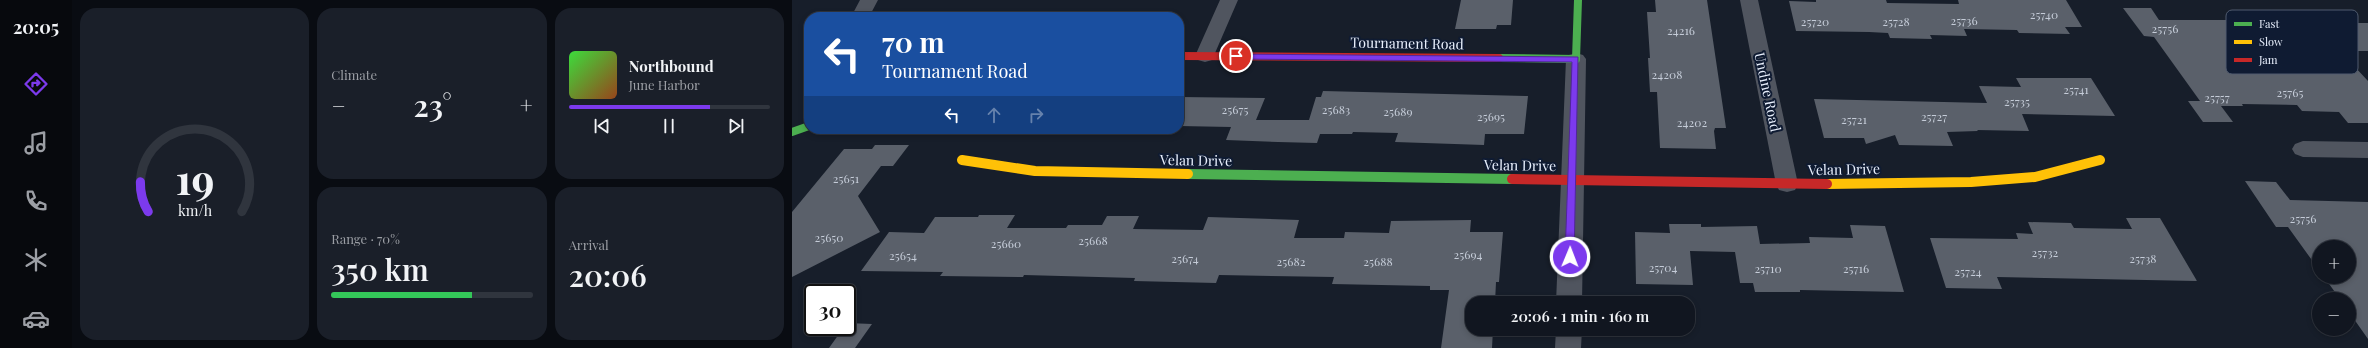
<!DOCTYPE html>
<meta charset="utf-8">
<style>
:root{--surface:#111620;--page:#1a1f29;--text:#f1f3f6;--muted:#9c9fa5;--line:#30353e;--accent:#7c3aed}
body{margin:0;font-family:"Playfair Display",serif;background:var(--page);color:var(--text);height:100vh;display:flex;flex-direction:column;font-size:15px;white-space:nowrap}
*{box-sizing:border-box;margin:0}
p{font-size:13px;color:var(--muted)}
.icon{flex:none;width:22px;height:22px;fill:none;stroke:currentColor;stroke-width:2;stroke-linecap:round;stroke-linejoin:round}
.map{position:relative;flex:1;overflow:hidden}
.sheet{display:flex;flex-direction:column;gap:8px;padding:8px;background:#090c12;width:720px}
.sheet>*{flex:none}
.hud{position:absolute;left:12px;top:12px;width:380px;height:122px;border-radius:16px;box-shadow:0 2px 6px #0003,0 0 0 1px var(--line);background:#1a4fa0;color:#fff;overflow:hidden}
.tools{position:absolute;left:1520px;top:240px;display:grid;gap:8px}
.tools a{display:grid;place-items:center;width:44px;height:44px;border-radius:50%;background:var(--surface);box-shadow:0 2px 6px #0003,0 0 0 1px var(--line);font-size:20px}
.speed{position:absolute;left:12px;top:284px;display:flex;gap:8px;font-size:20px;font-weight:700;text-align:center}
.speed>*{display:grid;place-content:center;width:52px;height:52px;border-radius:50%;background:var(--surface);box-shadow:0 2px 6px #0003,0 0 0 1px var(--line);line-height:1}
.speed .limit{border:2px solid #111;border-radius:6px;background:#fff;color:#111}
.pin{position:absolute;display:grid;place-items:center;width:34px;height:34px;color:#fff;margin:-17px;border:2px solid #fff;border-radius:50%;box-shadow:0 1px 4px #0007}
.me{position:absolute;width:44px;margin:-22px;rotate:1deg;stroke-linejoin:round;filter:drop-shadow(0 0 3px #0008)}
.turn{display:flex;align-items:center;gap:14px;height:84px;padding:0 12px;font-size:18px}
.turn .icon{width:52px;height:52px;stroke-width:2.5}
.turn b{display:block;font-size:28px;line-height:34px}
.lanes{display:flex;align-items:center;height:38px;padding:0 12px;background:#0003;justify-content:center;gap:20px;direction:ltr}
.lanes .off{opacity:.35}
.big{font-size:30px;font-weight:600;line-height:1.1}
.sheet .card{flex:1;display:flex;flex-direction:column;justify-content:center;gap:6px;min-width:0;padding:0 14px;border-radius:16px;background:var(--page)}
.sheet .dial{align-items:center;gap:0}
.dial svg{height:104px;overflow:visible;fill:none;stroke:var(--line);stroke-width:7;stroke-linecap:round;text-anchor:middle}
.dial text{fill:var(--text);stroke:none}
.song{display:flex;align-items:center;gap:12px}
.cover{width:48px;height:48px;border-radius:6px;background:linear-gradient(135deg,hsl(120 70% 55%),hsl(20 70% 35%))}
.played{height:4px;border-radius:2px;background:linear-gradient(90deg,var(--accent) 70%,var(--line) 70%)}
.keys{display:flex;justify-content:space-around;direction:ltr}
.heat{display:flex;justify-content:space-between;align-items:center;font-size:22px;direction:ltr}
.charge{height:6px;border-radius:3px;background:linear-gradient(90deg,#34c759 70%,var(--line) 0)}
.sheet .tiles{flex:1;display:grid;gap:8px;grid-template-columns:repeat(3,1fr)}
.card:first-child{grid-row:span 2}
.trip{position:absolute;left:673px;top:296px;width:230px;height:40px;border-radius:16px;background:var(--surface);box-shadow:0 2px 6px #0003,0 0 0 1px var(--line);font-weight:600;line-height:40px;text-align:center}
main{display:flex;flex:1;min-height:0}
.tab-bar{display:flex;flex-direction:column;width:72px;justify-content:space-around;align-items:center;background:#07090d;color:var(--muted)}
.tab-bar .icon{width:28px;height:28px}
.tab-bar .selected{color:var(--accent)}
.tab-bar b{font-size:18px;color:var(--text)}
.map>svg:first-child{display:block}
</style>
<main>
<nav class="tab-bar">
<b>20:05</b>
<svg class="icon selected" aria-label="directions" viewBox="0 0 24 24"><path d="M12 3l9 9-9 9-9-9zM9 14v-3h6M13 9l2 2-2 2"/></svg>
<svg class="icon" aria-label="music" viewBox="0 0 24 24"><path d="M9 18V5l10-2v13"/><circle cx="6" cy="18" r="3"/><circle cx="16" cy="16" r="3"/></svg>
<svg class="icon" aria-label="phone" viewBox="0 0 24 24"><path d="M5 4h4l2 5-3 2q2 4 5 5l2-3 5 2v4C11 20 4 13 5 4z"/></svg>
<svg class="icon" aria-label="climate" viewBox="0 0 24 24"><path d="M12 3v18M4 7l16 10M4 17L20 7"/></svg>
<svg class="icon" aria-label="car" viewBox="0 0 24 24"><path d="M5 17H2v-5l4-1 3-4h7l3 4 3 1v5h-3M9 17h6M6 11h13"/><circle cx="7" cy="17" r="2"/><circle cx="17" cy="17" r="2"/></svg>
</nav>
<section class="sheet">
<div class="tiles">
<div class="card dial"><svg viewBox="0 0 100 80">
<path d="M14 69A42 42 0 1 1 86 69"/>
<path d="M14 69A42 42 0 0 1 8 46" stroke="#7c3aed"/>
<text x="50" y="56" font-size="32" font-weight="700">19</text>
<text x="50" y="72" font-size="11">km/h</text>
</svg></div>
<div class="card"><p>Climate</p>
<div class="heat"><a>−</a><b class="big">23°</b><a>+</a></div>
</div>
<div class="card">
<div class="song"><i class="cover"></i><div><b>Northbound</b><p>June Harbor</p></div></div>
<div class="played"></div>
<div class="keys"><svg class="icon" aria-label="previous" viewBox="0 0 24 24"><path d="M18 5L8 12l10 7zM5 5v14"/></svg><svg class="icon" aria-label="pause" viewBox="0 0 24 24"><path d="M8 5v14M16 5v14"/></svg><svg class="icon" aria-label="next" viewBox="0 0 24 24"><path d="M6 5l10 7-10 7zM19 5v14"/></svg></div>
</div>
<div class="card"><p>Range · 70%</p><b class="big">350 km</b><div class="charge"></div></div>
<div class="card"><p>Arrival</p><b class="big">20:06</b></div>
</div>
</section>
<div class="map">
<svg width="1576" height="348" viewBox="0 0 1576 348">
<rect width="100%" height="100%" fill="#171e2a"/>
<path fill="#5a606a" d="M669,0H721L719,25H705L704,29H663Z
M863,0H915L934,128H923L922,131L924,149L868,148L865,92H858L856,58H858L855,12H864Z
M1024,0H1094L1095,3L1167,4L1166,0H1274L1290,27H1273L1278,34L1227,33L1225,30L1172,29L1175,36L1138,35L1140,39L1098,38L1096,33L1077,32L1004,31L997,1L1024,2Z
M1331,8H1359L1367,20H1436L1434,17L1493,18L1489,14L1547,15L1555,23H1576V51H1548L1576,81V123H1556L1547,112L1510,111L1505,105L1450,104L1451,106H1429L1441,122H1411L1396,101H1408L1362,37L1352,36Z
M1224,78H1299L1323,116L1230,114L1237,131L1185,130L1186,131L1155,132L1161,146L1107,145L1103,135L1074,144L1072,138H1032L1022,99L1195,103L1187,86L1229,87Z
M531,91L736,96L732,134H693L692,145L603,142L606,133L561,132L560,134H528L525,143L486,142L434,140L439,127L387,126V97L473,98L464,120H517L524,97H529Z
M83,145H117L101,166H89L66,196L88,232L0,277V212L52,149H80Z
M1453,181L1484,182L1498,200L1576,202V339L1557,312V299H1548L1532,277H1557V247H1527V270L1496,227H1484Z
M187,215H223L215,228H274L276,225H310L315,216H347L341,229L411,230L416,217L507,220L502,238H552L553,232L597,233L599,221L679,220L678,232H711L707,282H704L703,303H680V329H701L700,348H649L657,290H638V286L540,284L542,277L427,275L424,283L342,281L343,278L232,275L231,277L148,276L151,272L69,271L97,232L132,233L143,217H186Z
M1334,218H1368L1405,281L1205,277L1210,289L1154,288L1138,238L1226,239L1224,233L1241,234L1236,222L1279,223L1282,228L1340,229Z
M877,224H909V227L965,226L968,244L1018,243L1017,237L1061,238L1058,225L1093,226L1112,292L1008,290V292H963L961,283H948L943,252L898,251L901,285L844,284L843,232L878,233Z
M55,323L80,324L63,348H37L52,327H55Z"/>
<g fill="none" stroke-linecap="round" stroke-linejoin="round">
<path fill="#50555f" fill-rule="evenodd" d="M68,0H86L77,17H59Z
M428,0H446L420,60L413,62L406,60L403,56Z
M948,0H966L1006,184L1003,190L995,192L987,190L984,184Z
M784,53L791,55L794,59L790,303H764L774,59L777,55Z
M1511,141L1576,142V158L1511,157L1503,154L1500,149L1503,144Z
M764,329H790L789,348H763Z"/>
<path stroke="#4caf50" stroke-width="8" d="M707,58L784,59L786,0
M0,132L17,126"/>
<path stroke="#4caf50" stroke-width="10" d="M396,174L720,179"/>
<path stroke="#ffc107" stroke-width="10" d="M170,160L243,171L396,174
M1035,184L1179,182L1243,177L1308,160"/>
<path stroke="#c62828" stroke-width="8" d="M387,56L707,58"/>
<path stroke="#c62828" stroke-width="10" d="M720,179L1035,184"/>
</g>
<path fill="#7c3aed" stroke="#51269a" d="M441,54L786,57L782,260L778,261L773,257L780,62L444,59L441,58Z"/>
<g text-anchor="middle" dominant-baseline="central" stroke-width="4" stroke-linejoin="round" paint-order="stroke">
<g font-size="12" fill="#c5ccd8">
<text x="1252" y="14">25740</text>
<text x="1172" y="20">25736</text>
<text x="1023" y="21">25720</text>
<text x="1104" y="21">25728</text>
<text x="1373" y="28">25756</text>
<text x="889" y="30">24216</text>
<text x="875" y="74">24208</text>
<text x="1284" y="89">25741</text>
<text x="1498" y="92">25765</text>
<text x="1425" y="97">25757</text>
<text x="1225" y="101">25735</text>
<text x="443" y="109">25675</text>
<text x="544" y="109">25683</text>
<text x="606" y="111">25689</text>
<text x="699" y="116">25695</text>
<text x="1142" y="116">25727</text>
<text x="1062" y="119">25721</text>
<text x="900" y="122">24202</text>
<text x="54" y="178">25651</text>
<text x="1511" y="218">25756</text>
<text x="37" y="237">25650</text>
<text x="301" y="240">25668</text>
<text x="214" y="243">25660</text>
<text x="1253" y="252">25732</text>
<text x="676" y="254">25694</text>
<text x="111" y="255">25654</text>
<text x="393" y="258">25674</text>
<text x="1351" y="258">25738</text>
<text x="499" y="261">25682</text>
<text x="586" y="261">25688</text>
<text x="871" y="267">25704</text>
<text x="976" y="268">25710</text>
<text x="1064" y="268">25716</text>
<text x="1176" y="271">25724</text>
</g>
<g font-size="14" fill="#e9f0fd" stroke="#0f1b32">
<text transform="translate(615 43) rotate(1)">Tournament Road</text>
<text transform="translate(976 92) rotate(78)">Undine Road</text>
<text transform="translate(404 160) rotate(1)">Velan Drive</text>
<text transform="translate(728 165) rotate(1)">Velan Drive</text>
<text transform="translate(1052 169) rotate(-1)">Velan Drive</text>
</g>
</g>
<rect x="1434" y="10" width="132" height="64" rx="6" fill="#0f1b32" stroke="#505b6f" stroke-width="1"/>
<rect x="1442" y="22" width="18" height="4" fill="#4caf50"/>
<rect x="1442" y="40" width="18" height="4" fill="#ffc107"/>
<rect x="1442" y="58" width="18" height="4" fill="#c62828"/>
<g font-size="11" fill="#e9f0fd">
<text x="1467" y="28">Fast</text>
<text x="1467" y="46">Slow</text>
<text x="1467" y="64">Jam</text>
</g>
</svg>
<div class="tools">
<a>+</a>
<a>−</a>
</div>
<div class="speed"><div class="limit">30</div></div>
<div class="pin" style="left:444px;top:56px;background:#d93025"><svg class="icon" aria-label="arrive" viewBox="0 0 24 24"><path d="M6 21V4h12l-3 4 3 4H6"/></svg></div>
<svg class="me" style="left:778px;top:257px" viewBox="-20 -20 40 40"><circle r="17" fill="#7c3aed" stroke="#fff" stroke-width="3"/><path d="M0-11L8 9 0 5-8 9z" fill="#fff"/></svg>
<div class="trip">20:06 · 1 min · 160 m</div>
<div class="hud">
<div class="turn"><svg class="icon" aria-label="left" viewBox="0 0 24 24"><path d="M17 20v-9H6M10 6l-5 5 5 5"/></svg><div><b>70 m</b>Tournament Road</div></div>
<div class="lanes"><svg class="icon" aria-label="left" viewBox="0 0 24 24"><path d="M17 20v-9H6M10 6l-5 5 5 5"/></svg><svg class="icon off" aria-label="ahead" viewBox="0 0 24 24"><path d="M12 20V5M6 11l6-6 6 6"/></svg><svg class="icon off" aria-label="right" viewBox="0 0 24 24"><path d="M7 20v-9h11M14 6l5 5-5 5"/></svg></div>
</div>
</div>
</main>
